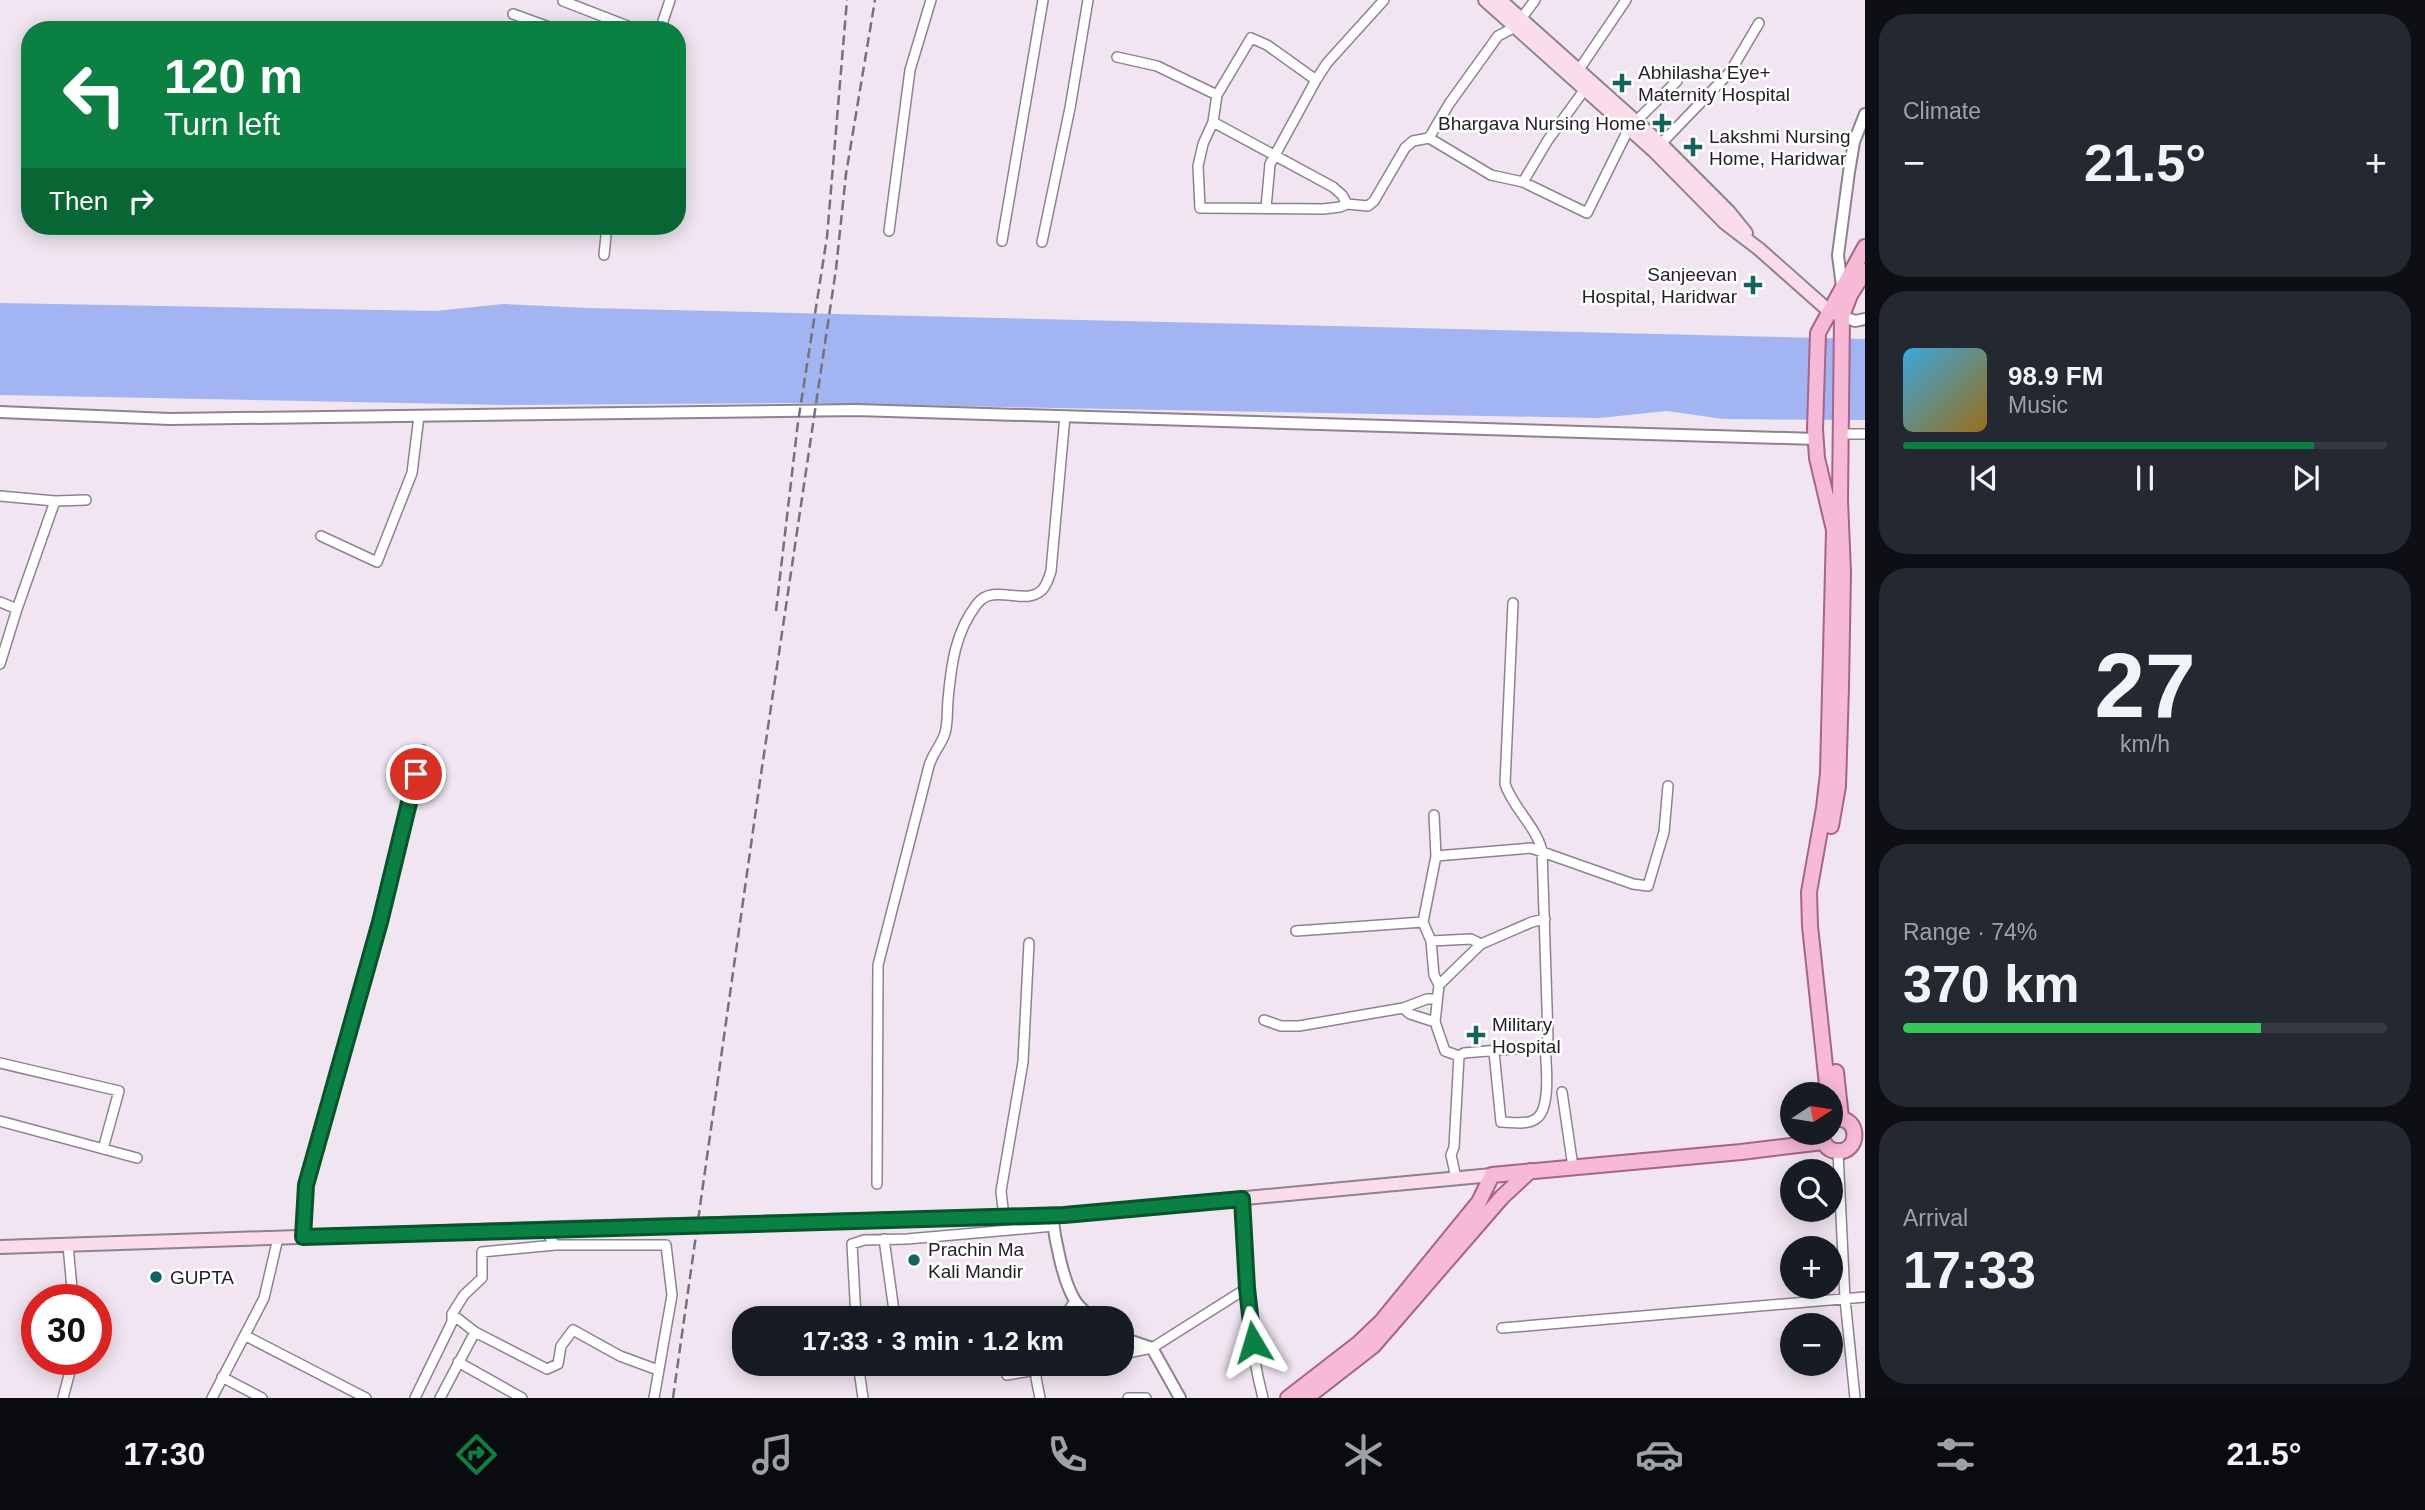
<!DOCTYPE html>
<meta charset="utf-8">
<style>
:root{--surface:#171b24;--page:#242831;--text:#f1f3f6;--muted:#9ea1a6;--line:#363941;--accent:#0b8043}
body{margin:0;font-family:Arial,sans-serif;background:var(--page);color:var(--text);height:100vh;display:flex;flex-direction:column;font-size:26px;white-space:nowrap}
*{box-sizing:border-box;margin:0}
p{font-size:23px;color:var(--muted)}
.icon{flex:none;width:38px;height:38px;fill:none;stroke:currentColor;stroke-width:2;stroke-linecap:round;stroke-linejoin:round}
.map{position:relative;flex:1;overflow:hidden}
.side{display:flex;flex-direction:column;gap:14px;padding:14px;background:#0d0f14;width:560px}
.side>*{flex:none}
.top-card{position:absolute;left:21px;top:21px;width:665px;height:214px;border-radius:28px;box-shadow:0 4px 18px #0003;background:#0b8043;color:#fff;overflow:hidden}
.needle{width:46px;rotate:78deg}
.fabs{position:absolute;left:1780px;top:1082px;display:grid;gap:14px}
.fabs a{display:grid;place-items:center;width:63px;height:63px;border-radius:50%;background:var(--surface);box-shadow:0 4px 18px #0003;font-size:35px}
.speed{position:absolute;left:21px;top:1284px;display:flex;gap:14px;font-size:35px;font-weight:700;text-align:center}
.speed>*{display:grid;place-content:center;width:91px;height:91px;border-radius:50%;background:var(--surface);box-shadow:0 4px 18px #0003;line-height:1}
.speed .limit{border:10px solid #d22;background:#fff;color:#111}
.pin{position:absolute;display:grid;place-items:center;width:60px;height:60px;color:#fff;margin:-30px;border:4px solid #fff;border-radius:50%;box-shadow:0 2px 7px #0007}
.me{position:absolute;width:77px;margin:-38px;rotate:353deg;stroke-linejoin:round;filter:drop-shadow(0 0 5px #0008)}
.turn{display:flex;align-items:center;gap:24px;height:147px;padding:0 28px;font-size:32px}
.turn .icon{width:91px;height:91px;stroke-width:2.5}
.turn b{display:block;font-size:49px;line-height:60px}
.then{display:flex;align-items:center;height:66px;padding:0 28px;background:#0003;gap:14px;font-size:26px}
.big{font-size:52px;font-weight:800;line-height:1.1}
.side .card{flex:1;display:flex;flex-direction:column;justify-content:center;gap:10px;min-width:0;padding:0 24px;border-radius:28px;background:var(--page)}
.side .dial{align-items:center;gap:0}
.dial b{font-size:91px;line-height:1}
.song{display:flex;align-items:center;gap:21px}
.cover{width:84px;height:84px;border-radius:10px;background:linear-gradient(135deg,hsl(200 70% 55%),hsl(40 70% 35%))}
.played{height:7px;border-radius:4px;background:linear-gradient(90deg,var(--accent) 85%,var(--line) 85%)}
.keys{display:flex;justify-content:space-around;direction:ltr}
.heat{display:flex;justify-content:space-between;align-items:center;font-size:38px;direction:ltr}
.charge{height:10px;border-radius:5px;background:linear-gradient(90deg,#34c759 74%,var(--line) 0)}
.trip{position:absolute;left:732px;top:1306px;width:402px;height:70px;border-radius:28px;background:var(--surface);box-shadow:0 4px 18px #0003;font-weight:800;line-height:70px;text-align:center}
.menu{display:flex;height:112px;justify-content:space-around;align-items:center;background:#090b0e;color:var(--muted)}
.menu .icon{width:49px;height:49px}
.menu .selected{color:var(--accent)}
.menu b{font-size:32px;color:var(--text)}
main{display:flex;flex:1;min-height:0}
.map>svg:first-child{display:block}
</style>
<main>
<div class="map">
<svg width="1865" height="1398" viewBox="0 0 1865 1398">
<rect width="100%" height="100%" fill="#f0e5f0"/>
<path fill="#a2b4f1" d="M0,303L436,311L503,304L588,308L1865,339V420L1723,419L1667,411L1599,418L788,403L505,405L0,395Z"/>
<g fill="none" stroke-linecap="round" stroke-linejoin="round">
<defs>
<path id="minor" d="M563,1L638,30
M513,14L557,30
M660,30L670,0
M1117,57L1157,66L1217,95
M1576,74L1626,0
M1316,80L1267,45L1251,38L1217,95L1213,122L1203,144L1198,166L1200,208L1323,209L1340,207L1347,204L1368,206L1374,201L1405,148L1413,141L1429,138L1491,175L1523,182L1587,213L1629,128L1677,81
M1213,122L1333,187L1342,195L1347,204
M1429,138L1449,104L1498,36L1515,27L1535,0
M1657,148L1730,72L1759,23
M1523,182L1548,140L1585,89
M1266,208L1270,164L1316,80L1327,63L1384,0
M889,231L910,70L931,0
M1002,241L1043,0
M1042,242L1070,108L1088,0
M604,255L607,226
M1841,434H1865
M0,496L55,501L86,500
M321,536L377,562L412,473L419,416
M0,602L17,609L55,501
M0,664L17,609
M1434,815L1436,856L1423,922L1431,941L1434,975L1439,985
M1436,856L1531,848L1633,884L1648,886L1664,832L1668,786
M1545,919L1532,922L1481,944L1439,985L1435,1022L1445,1051L1459,1056L1464,1053L1545,1046
M1296,931L1423,922
M1431,941L1471,939L1481,944
M1403,1008L1410,1014L1435,1022
M1264,1020L1281,1026H1299L1403,1008L1427,999H1436
M1494,1052L1501,1122C1511,1122 1526,1125 1534,1120C1552,1112 1546,1064 1545,1046L1548,1038L1542,850C1535,825 1513,808 1505,784L1513,603
M0,1063L119,1091L103,1149
M1562,1092L1573,1167
M0,1121L137,1158
M1838,1152L1845,1299L1855,1398
M1456,1178L1451,1155L1454,1147L1459,1056
M877,1184L878,965L929,766C932,754 942,744 945,733C948,723 947,711 948,700C951,666 955,632 977,604C994,582 1024,607 1042,590C1047,585 1049,577 1051,571L1065,416
M1242,1199C1245,1265 1246,1334 1263,1398
M1004,1217L1001,1191L1023,1062L1029,943
M544,1229L555,1245H666L672,1295L654,1398
M303,1237L306,1185L380,922L423,750
M884,1239L895,1318
M68,1245L73,1300
M452,1314L464,1295L482,1278V1252L555,1245
M856,1318L852,1244L864,1240L907,1239L1054,1226
M1063,1318L1075,1301
M1502,1328L1865,1297
M246,1336L366,1398
M1122,1354L1152,1348L1247,1288
M458,1362L522,1398
M858,1363L863,1398
M1038,1363L1036,1378L1040,1398
M1007,1375L1037,1370L1084,1369L1096,1363
M222,1377L262,1398
M63,1398L73,1360
M212,1398L264,1298L278,1238
M415,1398L452,1322V1314L475,1332L547,1369L558,1364L561,1346L573,1330L620,1356L658,1370
M440,1398L475,1332
M1128,1398H1146"/>
<path id="tertiary" d="M1842,287L1838,255L1849,172L1854,142L1865,114
M1842,316L1855,321L1865,319
M0,412L170,419L856,410L1816,439
M1052,1216C1055,1239 1063,1283 1076,1302C1080,1308 1087,1313 1092,1318
M1122,1338L1152,1348L1180,1398"/>
<path id="secondary" d="M1485,0L1654,151L1725,223L1759,249L1829,311L1837,314
M1500,0L1661,144L1729,212L1746,233
M826,1221L1064,1215L1492,1175
M0,1247L564,1228"/>
<path id="primary" d="M1831,826L1838,786L1841,687L1843,572L1840,500L1842,316L1850,295L1865,271
M1836,1072L1841,1118
M1828,1094L1810,926L1809,892L1824,808L1828,773L1834,530L1817,458L1815,429L1818,333L1865,247
M1822,1136C1823,1143 1827,1150 1836,1151C1861,1155 1862,1111 1830,1120
M1288,1398L1359,1343L1382,1321L1479,1202L1492,1175L1741,1152L1823,1142
M1306,1398L1373,1346L1502,1197L1530,1171"/>
</defs>
<use href="#minor" stroke="#8d838e" stroke-width="12"/>
<use href="#tertiary" stroke="#8d838e" stroke-width="14"/>
<use href="#secondary" stroke="#8d838e" stroke-width="16"/>
<use href="#primary" stroke="#a86485" stroke-width="18"/>
<use href="#minor" stroke="#fff" stroke-width="9"/>
<use href="#tertiary" stroke="#fff" stroke-width="10"/>
<use href="#secondary" stroke="#fadcea" stroke-width="12"/>
<use href="#primary" stroke="#f6b9d6" stroke-width="14"/>
<path stroke="#777077" stroke-width="2.5" stroke-dasharray="10 5" stroke-linecap="butt" d="M776,611L798,422L827,237L847,0
M673,1398L760,781L836,269L846,174L875,0"/>
<defs>
<path id="secondary-bridge" d="M564,1228L826,1221"/>
</defs>
<use href="#secondary-bridge" stroke="#8d838e" stroke-width="16" stroke-linecap="butt"/>
<use href="#secondary-bridge" stroke="#fadcea" stroke-width="12"/>
</g>
<g fill="none" stroke-linecap="round" stroke-linejoin="round">
<defs>
<path id="route" d="M416,774L380,922L306,1185L303,1237L1064,1215L1242,1199L1247,1288L1253,1342"/>
</defs>
<use href="#route" stroke="#07532c" stroke-width="18"/>
<use href="#route" stroke="#0b8043" stroke-width="12"/>
</g>
<g fill="#13635f" stroke="#fff" stroke-width="2.5">
<path d="M1618.5 72.5h7v7h7v7h-7v7h-7v-7h-7v-7h7z"/>
<path d="M1658.5 112.5h7v7h7v7h-7v7h-7v-7h-7v-7h7z"/>
<path d="M1689.5 136.5h7v7h7v7h-7v7h-7v-7h-7v-7h7z"/>
<path d="M1749.5 274.5h7v7h7v7h-7v7h-7v-7h-7v-7h7z"/>
<path d="M1472.5 1024.5h7v7h7v7h-7v7h-7v-7h-7v-7h7z"/>
<circle cx="914" cy="1260" r="7"/>
<circle cx="156" cy="1277" r="7"/>
</g>
<g text-anchor="middle" dominant-baseline="central" stroke-width="5" stroke-linejoin="round" paint-order="stroke">
<g font-size="19" fill="#221e23" stroke="#fff" text-anchor="start">
<text x="1638" y="72">Abhilasha Eye+<tspan x="1638" dy="22">Maternity Hospital</tspan></text>
<text x="1646" y="123" text-anchor="end">Bhargava Nursing Home</text>
<text x="1709" y="136">Lakshmi Nursing<tspan x="1709" dy="22">Home, Haridwar</tspan></text>
<text x="1737" y="274" text-anchor="end">Sanjeevan<tspan x="1737" dy="22">Hospital, Haridwar</tspan></text>
<text x="1492" y="1024">Military<tspan x="1492" dy="22">Hospital</tspan></text>
<text x="928" y="1249">Prachin Ma<tspan x="928" dy="22">Kali Mandir</tspan></text>
<text x="170" y="1277">GUPTA</text>
</g>
</g>
</svg>
<div class="fabs">
<a><svg class="needle" viewBox="-14 -14 28 28"><path d="M0-13l5 13h-10z" fill="#e53935"/><path d="M0 13l5-13h-10z" fill="#9ea1a6"/></svg></a>
<a><svg class="icon" aria-label="search" viewBox="0 0 24 24"><circle cx="10" cy="10" r="6"/><path d="M15 15l6 6"/></svg></a>
<a>+</a>
<a>−</a>
</div>
<div class="speed"><div class="limit">30</div></div>
<div class="pin" style="left:416px;top:774px;background:#d93025"><svg class="icon" aria-label="arrive" viewBox="0 0 24 24"><path d="M6 21V4h12l-3 4 3 4H6"/></svg></div>
<svg class="me" style="left:1253px;top:1342px" viewBox="-20 -20 40 40"><path d="M0-17L14 15 0 8-14 15z" fill="#0b8043" stroke="#fff" stroke-width="4"/></svg>
<div class="trip">17:33 · 3 min · 1.2 km</div>
<div class="top-card">
<div class="turn"><svg class="icon" aria-label="left" viewBox="0 0 24 24"><path d="M17 20v-9H6M10 6l-5 5 5 5"/></svg><div><b>120 m</b>Turn left</div></div>
<div class="then">Then<svg class="icon" aria-label="right" viewBox="0 0 24 24"><path d="M7 20v-9h11M14 6l5 5-5 5"/></svg></div>
</div>
</div>
<section class="side">
<div class="card"><p>Climate</p>
<div class="heat"><a>−</a><b class="big">21.5°</b><a>+</a></div>
</div>
<div class="card">
<div class="song"><i class="cover"></i><div><b>98.9 FM</b><p>Music</p></div></div>
<div class="played"></div>
<div class="keys"><svg class="icon" aria-label="previous" viewBox="0 0 24 24"><path d="M18 5L8 12l10 7zM5 5v14"/></svg><svg class="icon" aria-label="pause" viewBox="0 0 24 24"><path d="M8 5v14M16 5v14"/></svg><svg class="icon" aria-label="next" viewBox="0 0 24 24"><path d="M6 5l10 7-10 7zM19 5v14"/></svg></div>
</div>
<div class="card dial"><b>27</b><p>km/h</p></div>
<div class="card"><p>Range · 74%</p><b class="big">370 km</b><div class="charge"></div></div>
<div class="card"><p>Arrival</p><b class="big">17:33</b></div>
</section>
</main>
<nav class="menu">
<b>17:30</b>
<svg class="icon selected" aria-label="directions" viewBox="0 0 24 24"><path d="M12 3l9 9-9 9-9-9zM9 14v-3h6M13 9l2 2-2 2"/></svg>
<svg class="icon" aria-label="music" viewBox="0 0 24 24"><path d="M9 18V5l10-2v13"/><circle cx="6" cy="18" r="3"/><circle cx="16" cy="16" r="3"/></svg>
<svg class="icon" aria-label="phone" viewBox="0 0 24 24"><path d="M5 4h4l2 5-3 2q2 4 5 5l2-3 5 2v4C11 20 4 13 5 4z"/></svg>
<svg class="icon" aria-label="climate" viewBox="0 0 24 24"><path d="M12 3v18M4 7l16 10M4 17L20 7"/></svg>
<svg class="icon" aria-label="car" viewBox="0 0 24 24"><path d="M5 17H2v-5l4-1 3-4h7l3 4 3 1v5h-3M9 17h6M6 11h13"/><circle cx="7" cy="17" r="2"/><circle cx="17" cy="17" r="2"/></svg>
<svg class="icon" aria-label="filters" viewBox="0 0 24 24"><path d="M4 7h16M4 17h16"/><circle cx="9" cy="7" r="2"/><circle cx="15" cy="17" r="2"/></svg>
<b>21.5°</b>
</nav>
